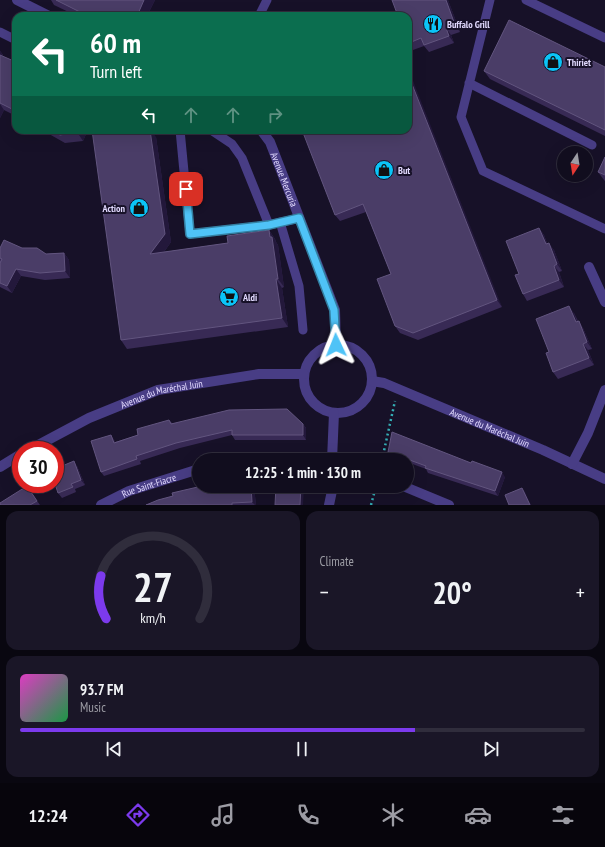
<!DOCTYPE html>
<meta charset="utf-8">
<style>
:root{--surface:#110d1e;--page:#1a1627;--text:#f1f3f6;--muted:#9c9ca4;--line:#302d3c;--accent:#7c3aed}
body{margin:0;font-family:"PT Sans Narrow",sans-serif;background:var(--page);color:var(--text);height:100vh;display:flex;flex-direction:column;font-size:15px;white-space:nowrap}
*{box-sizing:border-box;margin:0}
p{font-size:13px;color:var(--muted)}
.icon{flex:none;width:22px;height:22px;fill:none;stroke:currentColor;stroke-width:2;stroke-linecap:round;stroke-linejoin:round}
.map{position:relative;height:505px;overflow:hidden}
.drawer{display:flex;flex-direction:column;gap:6px;padding:6px;background:#090710;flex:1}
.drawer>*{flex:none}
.guide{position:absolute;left:12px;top:12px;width:400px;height:122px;border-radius:12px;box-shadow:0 4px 16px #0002,0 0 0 1px var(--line);background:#0b6e4f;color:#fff;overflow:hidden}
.needle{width:26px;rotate:192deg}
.fabs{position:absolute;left:557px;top:146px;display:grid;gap:8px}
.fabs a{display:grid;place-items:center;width:36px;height:36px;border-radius:50%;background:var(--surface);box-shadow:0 4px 16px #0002,0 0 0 1px var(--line);font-size:20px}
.speed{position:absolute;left:12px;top:441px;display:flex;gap:8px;font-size:20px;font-weight:700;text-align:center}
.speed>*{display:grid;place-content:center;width:52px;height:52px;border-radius:50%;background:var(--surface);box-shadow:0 4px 16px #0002,0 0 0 1px var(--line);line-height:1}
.speed .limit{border:6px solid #d22;background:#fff;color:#111}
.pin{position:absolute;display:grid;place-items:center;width:34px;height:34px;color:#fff;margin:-17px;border-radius:8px;box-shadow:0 2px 6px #0006}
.me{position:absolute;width:44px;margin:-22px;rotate:358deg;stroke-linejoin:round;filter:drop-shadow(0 0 3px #0008)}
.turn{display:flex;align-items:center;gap:14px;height:84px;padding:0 12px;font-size:18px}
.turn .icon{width:52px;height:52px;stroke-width:2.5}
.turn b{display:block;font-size:28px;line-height:34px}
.lanes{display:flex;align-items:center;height:38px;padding:0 12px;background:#0003;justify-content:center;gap:20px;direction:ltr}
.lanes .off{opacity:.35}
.big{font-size:30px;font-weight:800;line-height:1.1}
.drawer .card{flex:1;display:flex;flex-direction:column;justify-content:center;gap:6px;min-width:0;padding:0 14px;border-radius:12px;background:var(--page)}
.drawer .dial{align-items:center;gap:0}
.dial svg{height:104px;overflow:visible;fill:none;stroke:var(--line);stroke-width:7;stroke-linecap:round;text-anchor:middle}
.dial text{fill:var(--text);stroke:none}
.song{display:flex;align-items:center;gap:12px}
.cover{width:48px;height:48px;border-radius:6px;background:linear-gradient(135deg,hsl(310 70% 55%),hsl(140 70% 35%))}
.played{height:4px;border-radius:2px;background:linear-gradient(90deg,var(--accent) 70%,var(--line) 70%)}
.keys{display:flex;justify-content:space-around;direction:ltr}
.heat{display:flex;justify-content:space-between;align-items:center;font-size:22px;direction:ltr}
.drawer .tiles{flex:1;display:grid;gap:6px;grid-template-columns:1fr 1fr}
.card:last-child{grid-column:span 2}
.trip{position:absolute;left:192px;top:453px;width:222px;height:40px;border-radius:20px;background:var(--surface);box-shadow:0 4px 16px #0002,0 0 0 1px var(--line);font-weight:800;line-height:40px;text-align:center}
.tabs{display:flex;height:64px;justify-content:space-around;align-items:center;background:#07050c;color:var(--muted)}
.tabs .icon{width:28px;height:28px}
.tabs .on{color:var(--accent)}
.tabs b{font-size:18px;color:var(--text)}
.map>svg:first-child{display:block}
</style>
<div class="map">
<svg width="605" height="505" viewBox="0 0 605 505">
<rect width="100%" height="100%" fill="#171128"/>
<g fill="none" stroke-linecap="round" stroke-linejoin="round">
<path stroke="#34afb6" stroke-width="2.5" stroke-dasharray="2 3" stroke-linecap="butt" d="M382,460L395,401
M371,505L376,486"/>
<path stroke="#483d85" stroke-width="9" d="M490,0L461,117L483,171L605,229
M526,0L605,38
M259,16L267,0
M0,32L16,40
M469,83L592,145
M180,130L190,234L269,225
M211,130L232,144L242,158L269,225L299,218
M280,222L299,286L303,330"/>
<g stroke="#483d85" stroke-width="10">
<path d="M17,0L49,16"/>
<path id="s1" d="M261,130L270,142L335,310L336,345"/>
<path d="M589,267L605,302"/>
<circle cx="338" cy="379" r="34"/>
<path id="s2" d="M372,381L384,383L543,450L605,479"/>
<path id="s3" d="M29,450L89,418L158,390L259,374H304"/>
<path d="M332,460L334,413"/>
<path d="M572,464L588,433L605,390"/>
<path d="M0,467L21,454"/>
<path d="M403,486L449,505"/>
<path id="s4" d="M101,505L129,491L199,469"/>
<path d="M329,505L333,486"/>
</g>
</g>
<path fill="#382a55" d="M51,0H155L147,16H77L54,5Z
M448,0L460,32L451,35L454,43L429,52L424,46L413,50L409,43Z
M0,51L3,55L2,56L16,62V116L4,110L0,118Z
M605,67V136L490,79L484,71Z
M42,130H88L83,141L65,143Z
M408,130L502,307L418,340L400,333L395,326L391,274L366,212L340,221L335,215Z
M156,137L171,242L164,252L228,243L269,230L275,239L276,242L278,245L284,287L282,288L288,327L127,349L121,340Z
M605,157V181L604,180L598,172Z
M539,228L544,235L547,243L554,250L562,271L559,272L564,287L527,301L523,294L519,274Z
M0,248L46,254L64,253L69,260L70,278L45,280L21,276L12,293L0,287Z
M574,313L578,321L583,328L592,349L588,350L594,365L558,379L553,372L549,352Z
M169,420L172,423L303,424L306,428V440H235L232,435L180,448L140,461L141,464L104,476L101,472L111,435L114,440L115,442L138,435Z
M388,452L505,477L498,496L428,473L426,469L407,462V460H401L391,456Z
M77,466L85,485L75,489L76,492L62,498L58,493Z
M27,486L40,505H0Z
M251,486H254V487L256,505H146Z"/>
<path fill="#23183b" d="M144,0H155L147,16H137Z
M446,0H448L460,32L455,25Z
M446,28L451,35L454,43L449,36Z
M0,51L3,55L0,60Z
M408,68L502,307L497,300L408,74Z
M0,104L4,110L0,118Z
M78,130H88L83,141L77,132Z
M150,130H151L156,137L171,242L156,263L150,254Z
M539,228L544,235L550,251L546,244Z
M269,230L275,239L276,242L278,245L284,287L278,279Z
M549,243L554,250L562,271L557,264Z
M64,253L69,260L70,278L65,271Z
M554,266L559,272L564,287L559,280Z
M16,269L21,276L12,293L7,286Z
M276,279L282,288L288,327L282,318Z
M569,306L574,313L580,329L576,322Z
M579,321L583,328L592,349L587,342Z
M583,344L588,350L594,365L589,358Z
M303,424L306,428V440L303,435Z
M111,435L114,440L117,447L114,443Z
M74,461L77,466L85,485L81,480Z
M502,472L505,477L498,496L495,491Z
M251,486H254V487L256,505H255L252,502Z
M301,486H304V487L303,505H300Z
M522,488L525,492L531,505H530Z"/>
<path fill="#4a3d67" stroke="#62557f" d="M56,0H144L137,16H88Z
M392,0H446L455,25L446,28L449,36L424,45L421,38L409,43L408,42V16H398Z
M509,20L605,67V130L484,71Z
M0,55L16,62V111L0,103Z
M408,74L497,300L413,333L395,326L377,279L391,274L363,204L335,215L302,130H408Z
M51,130H78L77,132L60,135Z
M92,130H150L165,234L150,254L228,243L227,236L269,230L270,237H272L278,279H276L282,318L121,340Z
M605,157V175L598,172Z
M539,228L546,244L549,243L557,264L554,266L559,280L523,294L515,275L519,274L506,241Z
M4,240L22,248H37L46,254L64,253L65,271L40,273L16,269L7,286L0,283V263L2,259L0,258V248Z
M569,306L576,322L579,321L587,342L583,344L589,358L553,372L546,353L549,352L536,319Z
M287,409L303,424V435H232V430L176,443L136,456L137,459L101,472L91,441L111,435L114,443L138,435L137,429L169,420L171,424L229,410Z
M392,432L471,463L472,461L502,472L495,491L425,468L426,466L388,452Z
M74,461L81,480L71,484L73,487L58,493L55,484V469Z
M27,486L37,501L30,505H0V503Z
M202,486H251L252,502L232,503V505H146L158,500L173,496L172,493Z
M276,486H301L300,505H275Z
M522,488L530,505H509L505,495Z"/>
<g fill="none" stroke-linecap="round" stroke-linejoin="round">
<defs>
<path id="route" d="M186,189L190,234L269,225L299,218L334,310L336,345"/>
</defs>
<use href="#route" stroke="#337fa1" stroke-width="10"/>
<use href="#route" stroke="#4fc3f7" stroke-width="7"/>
</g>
<defs>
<symbol id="restaurant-disc" viewBox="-11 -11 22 22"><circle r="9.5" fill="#0bc4f7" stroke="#171128"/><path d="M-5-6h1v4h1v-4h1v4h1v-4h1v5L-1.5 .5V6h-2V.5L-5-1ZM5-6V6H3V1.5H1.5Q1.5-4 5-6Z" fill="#111"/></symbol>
<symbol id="shop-disc" viewBox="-11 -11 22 22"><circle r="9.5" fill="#0bc4f7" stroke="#171128"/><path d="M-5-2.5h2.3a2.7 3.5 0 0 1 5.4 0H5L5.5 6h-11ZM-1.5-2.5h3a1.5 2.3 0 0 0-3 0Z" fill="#111"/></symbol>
<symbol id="supermarket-disc" viewBox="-11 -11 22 22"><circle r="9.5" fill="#0bc4f7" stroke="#171128"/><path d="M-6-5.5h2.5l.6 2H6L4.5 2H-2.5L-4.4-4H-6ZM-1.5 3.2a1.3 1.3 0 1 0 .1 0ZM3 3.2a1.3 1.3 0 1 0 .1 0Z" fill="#111"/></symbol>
</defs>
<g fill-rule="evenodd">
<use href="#restaurant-disc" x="422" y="13" width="22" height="22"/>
<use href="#shop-disc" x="542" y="51" width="22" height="22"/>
<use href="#shop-disc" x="373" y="159" width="22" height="22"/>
<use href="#shop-disc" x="128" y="197" width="22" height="22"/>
<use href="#supermarket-disc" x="218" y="286" width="22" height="22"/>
</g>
<g text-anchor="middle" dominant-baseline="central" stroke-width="4" stroke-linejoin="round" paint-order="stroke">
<g font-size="10" font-weight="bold" fill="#e1d9fe" stroke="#171128" text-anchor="start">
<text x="447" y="24">Buffalo Grill</text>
<text x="567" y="62">Thiriet</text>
<text x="398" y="170">But</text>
<text x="125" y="208" text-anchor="end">Action</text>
<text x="243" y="297">Aldi</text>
</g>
<g font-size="10" fill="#e1d9fe" stroke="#171128">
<text stroke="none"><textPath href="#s1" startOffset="55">Avenue Mercuria</textPath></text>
<text stroke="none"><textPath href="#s3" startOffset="145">Avenue du Maréchal Juin</textPath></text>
<text stroke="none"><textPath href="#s2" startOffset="127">Avenue du Maréchal Juin</textPath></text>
<text stroke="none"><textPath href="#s4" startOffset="52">Rue Saint-Fiacre</textPath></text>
</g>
</g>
</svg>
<div class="fabs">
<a><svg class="needle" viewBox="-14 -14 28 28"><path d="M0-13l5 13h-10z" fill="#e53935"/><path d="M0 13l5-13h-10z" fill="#9c9ca4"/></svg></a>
</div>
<div class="speed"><div class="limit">30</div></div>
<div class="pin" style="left:186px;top:189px;background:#d93025"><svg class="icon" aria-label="arrive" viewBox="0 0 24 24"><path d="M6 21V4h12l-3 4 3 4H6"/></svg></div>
<svg class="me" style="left:336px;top:345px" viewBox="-20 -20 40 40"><path d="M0-17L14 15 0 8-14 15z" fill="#4fc3f7" stroke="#fff" stroke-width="4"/></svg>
<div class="trip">12:25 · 1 min · 130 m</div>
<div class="guide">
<div class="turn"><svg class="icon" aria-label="left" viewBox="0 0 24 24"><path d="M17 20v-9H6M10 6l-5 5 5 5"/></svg><div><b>60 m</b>Turn left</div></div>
<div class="lanes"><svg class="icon" aria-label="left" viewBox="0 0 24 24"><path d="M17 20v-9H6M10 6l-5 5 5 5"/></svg><svg class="icon off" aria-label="ahead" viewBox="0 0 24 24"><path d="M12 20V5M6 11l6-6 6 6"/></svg><svg class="icon off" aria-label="ahead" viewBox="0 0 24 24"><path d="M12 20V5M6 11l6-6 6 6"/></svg><svg class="icon off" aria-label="right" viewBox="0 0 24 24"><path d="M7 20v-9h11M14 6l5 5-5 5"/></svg></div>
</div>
</div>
<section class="drawer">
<div class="tiles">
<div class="card dial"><svg viewBox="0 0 100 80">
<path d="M14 69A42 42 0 1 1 86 69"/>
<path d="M14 69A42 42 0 0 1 10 36" stroke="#7c3aed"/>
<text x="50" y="56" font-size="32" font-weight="700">27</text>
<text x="50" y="72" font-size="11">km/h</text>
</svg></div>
<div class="card"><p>Climate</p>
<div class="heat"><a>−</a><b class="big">20°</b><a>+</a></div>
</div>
<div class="card">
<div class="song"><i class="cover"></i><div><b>93.7 FM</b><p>Music</p></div></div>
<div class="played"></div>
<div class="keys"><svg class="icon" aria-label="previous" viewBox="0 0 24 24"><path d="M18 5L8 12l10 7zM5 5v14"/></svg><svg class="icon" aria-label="pause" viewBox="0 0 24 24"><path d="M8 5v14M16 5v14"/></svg><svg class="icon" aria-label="next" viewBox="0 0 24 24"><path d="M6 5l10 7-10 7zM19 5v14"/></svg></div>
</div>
</div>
</section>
<nav class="tabs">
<b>12:24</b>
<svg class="icon on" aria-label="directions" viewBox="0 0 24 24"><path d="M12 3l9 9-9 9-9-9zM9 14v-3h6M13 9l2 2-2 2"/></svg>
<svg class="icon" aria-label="music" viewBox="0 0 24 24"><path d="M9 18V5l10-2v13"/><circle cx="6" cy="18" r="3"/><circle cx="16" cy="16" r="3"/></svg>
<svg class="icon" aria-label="phone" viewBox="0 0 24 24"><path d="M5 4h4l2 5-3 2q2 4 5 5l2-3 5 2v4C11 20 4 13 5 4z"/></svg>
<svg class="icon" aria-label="climate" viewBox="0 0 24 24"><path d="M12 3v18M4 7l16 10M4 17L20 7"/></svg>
<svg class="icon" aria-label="car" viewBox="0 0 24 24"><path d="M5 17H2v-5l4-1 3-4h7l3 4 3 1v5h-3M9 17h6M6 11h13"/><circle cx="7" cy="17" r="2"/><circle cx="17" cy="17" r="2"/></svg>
<svg class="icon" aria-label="filters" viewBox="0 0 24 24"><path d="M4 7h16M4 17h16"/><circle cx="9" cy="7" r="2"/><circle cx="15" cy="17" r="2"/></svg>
</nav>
